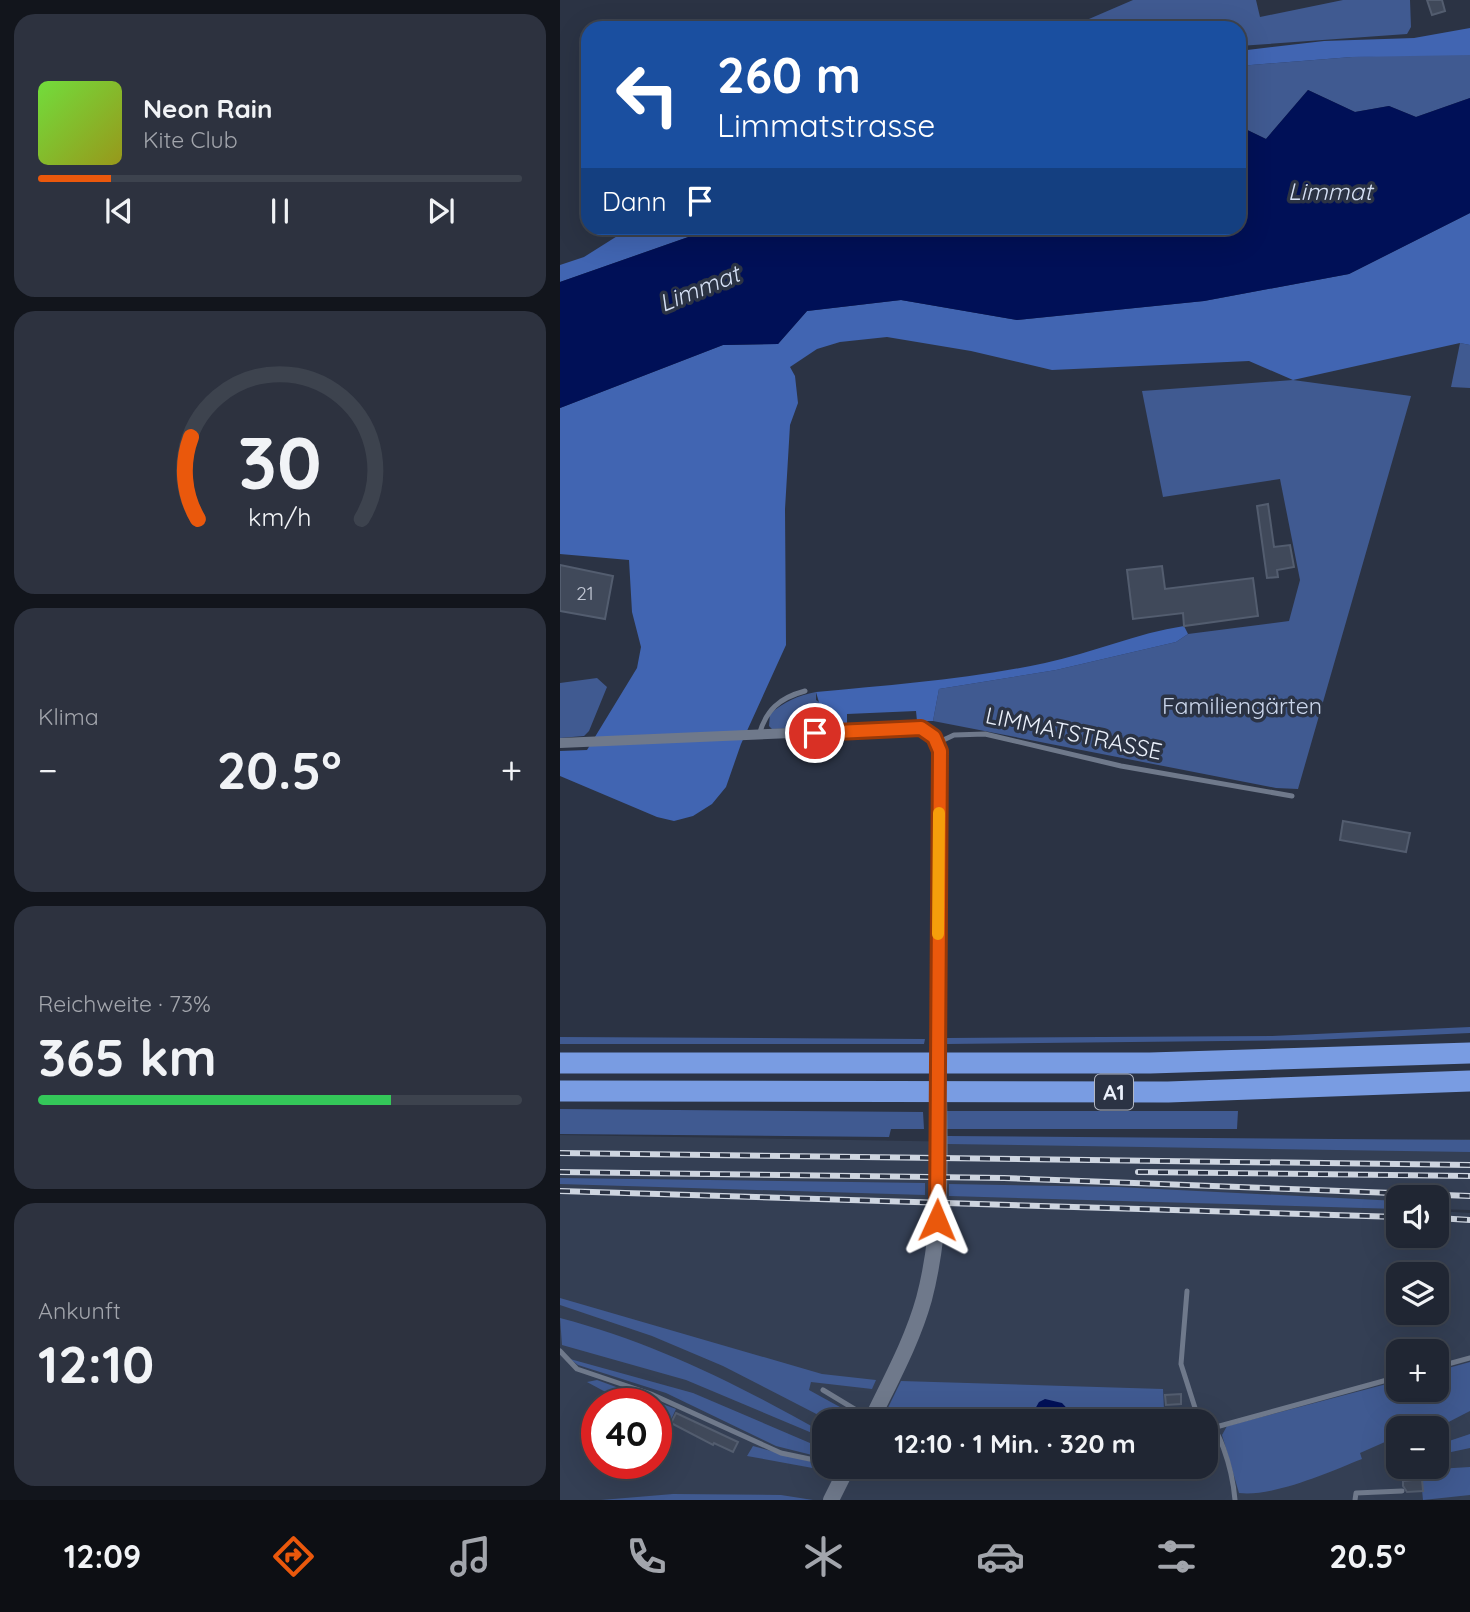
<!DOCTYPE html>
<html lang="de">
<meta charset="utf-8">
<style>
:root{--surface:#202633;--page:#2d323f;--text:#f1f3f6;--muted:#a2a5ac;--line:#3d434e;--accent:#ea580c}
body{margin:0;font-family:Quicksand,sans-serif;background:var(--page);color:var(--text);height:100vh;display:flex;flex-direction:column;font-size:26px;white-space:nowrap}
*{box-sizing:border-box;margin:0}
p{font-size:23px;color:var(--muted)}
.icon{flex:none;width:38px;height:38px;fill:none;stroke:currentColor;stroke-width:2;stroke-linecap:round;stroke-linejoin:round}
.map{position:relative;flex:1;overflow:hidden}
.drawer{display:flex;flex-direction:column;gap:14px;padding:14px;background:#12151c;width:560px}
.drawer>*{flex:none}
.banner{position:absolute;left:21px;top:21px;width:665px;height:214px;border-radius:21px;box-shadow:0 7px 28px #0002,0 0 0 2px var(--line);background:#1a4fa0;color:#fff;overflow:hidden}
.fabs{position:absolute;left:826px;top:1185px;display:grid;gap:14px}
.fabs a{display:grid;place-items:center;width:63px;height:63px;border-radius:14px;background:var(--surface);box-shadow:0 7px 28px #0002,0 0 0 2px var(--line);font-size:35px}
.speed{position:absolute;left:21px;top:1388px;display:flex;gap:14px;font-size:35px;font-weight:700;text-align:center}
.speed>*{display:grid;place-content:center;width:91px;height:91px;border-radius:50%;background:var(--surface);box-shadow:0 7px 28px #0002,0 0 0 2px var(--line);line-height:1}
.speed .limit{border:10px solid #d22;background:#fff;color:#111}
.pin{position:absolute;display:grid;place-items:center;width:60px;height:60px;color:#fff;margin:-30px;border:4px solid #fff;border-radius:50%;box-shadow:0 2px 7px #0007}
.me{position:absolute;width:77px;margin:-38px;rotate:1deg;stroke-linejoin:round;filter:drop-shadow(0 0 5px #0008)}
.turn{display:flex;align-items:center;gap:24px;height:147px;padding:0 21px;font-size:32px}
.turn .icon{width:91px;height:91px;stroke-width:2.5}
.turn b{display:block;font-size:49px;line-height:60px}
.then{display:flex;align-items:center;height:66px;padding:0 21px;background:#0003;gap:14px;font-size:26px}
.big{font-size:52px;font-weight:700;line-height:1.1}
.drawer .card{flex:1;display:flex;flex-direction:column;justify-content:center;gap:10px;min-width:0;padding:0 24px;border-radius:21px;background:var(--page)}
.drawer .dial{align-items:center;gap:0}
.dial svg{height:182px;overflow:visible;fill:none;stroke:var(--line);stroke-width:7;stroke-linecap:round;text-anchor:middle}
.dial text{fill:var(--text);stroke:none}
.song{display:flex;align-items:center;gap:21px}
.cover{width:84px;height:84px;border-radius:10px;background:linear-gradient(135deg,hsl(100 70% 55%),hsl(60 70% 35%))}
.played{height:7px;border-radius:4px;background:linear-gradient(90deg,var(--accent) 15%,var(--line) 15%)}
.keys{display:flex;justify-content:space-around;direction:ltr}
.heat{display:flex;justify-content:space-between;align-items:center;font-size:38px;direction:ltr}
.charge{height:10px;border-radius:5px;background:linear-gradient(90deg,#34c759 73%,var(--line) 0)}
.trip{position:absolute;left:252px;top:1409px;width:406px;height:70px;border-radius:21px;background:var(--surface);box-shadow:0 7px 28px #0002,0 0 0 2px var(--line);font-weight:700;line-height:70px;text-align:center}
.tabs{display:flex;height:112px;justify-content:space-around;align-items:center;background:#0d0f14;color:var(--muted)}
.tabs .icon{width:49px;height:49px}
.tabs .on{color:var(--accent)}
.tabs b{font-size:32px;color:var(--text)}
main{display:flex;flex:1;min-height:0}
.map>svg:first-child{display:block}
</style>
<main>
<section class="drawer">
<div class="card">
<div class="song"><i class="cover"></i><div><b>Neon Rain</b><p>Kite Club</p></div></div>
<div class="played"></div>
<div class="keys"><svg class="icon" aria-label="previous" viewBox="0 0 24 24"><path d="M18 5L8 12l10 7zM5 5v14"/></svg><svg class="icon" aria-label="pause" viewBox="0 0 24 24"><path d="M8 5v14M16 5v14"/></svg><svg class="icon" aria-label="next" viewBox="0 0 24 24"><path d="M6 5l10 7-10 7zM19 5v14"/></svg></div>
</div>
<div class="card dial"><svg viewBox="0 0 100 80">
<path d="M14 69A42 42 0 1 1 86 69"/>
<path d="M14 69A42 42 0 0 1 11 33" stroke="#ea580c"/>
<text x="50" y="56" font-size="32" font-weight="700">30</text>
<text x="50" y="72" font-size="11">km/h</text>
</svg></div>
<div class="card"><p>Klima</p>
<div class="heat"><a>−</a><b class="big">20.5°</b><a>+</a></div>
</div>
<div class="card"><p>Reichweite · 73%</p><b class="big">365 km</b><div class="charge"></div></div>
<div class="card"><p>Ankunft</p><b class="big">12:10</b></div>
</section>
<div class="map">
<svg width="910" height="1500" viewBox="0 0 910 1500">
<rect width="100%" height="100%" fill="#2b3344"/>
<path fill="#343f54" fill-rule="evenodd" d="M0,1135L409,1142L910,1139V1210L877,1209V1197H838V1236H877V1211L910,1213V1500H0ZM838,1274H877V1312H838ZM838,1351H877V1390H838ZM37,1404H96V1463H37ZM264,1421H646V1466H264ZM838,1428H877V1466H838Z"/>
<path fill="#405a91" d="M573,0H696L700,17L783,0H850L851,27L847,34L679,46V28H508Z
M888,53L910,55V98L856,117L829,106L795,112L748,90L706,139L679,126V66L792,57Z
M900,343L910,345V388L891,387Z
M733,380L851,396L738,789L716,788L373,721L379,689L496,670L616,642L628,634L729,621L740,580L720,479L603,497L582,391Z
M37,678L47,687L29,731L24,736L0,738V683Z
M256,692V700L267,707L273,727L212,729L209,726L210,714C225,701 237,696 256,692Z
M910,1027V1033L752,1040L387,1044V1038L712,1036Z
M0,1037L365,1039L364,1044H0Z
M0,1109L363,1112L364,1129H331L329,1137L0,1134Z
M387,1111H678L677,1129H386Z
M387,1136L910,1140V1152L387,1144Z
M0,1178L365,1183V1195L0,1184Z
M389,1184L558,1187L838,1201V1209L389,1196Z
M0,1298L262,1374L316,1380L312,1389L251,1382L249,1390L298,1417L296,1421H270L163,1366L92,1336L0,1305Z
M0,1318C93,1342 181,1386 264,1433V1438L126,1380L2,1345Z
M10,1359L133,1393L264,1449V1458L216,1446L106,1393L18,1365Z
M910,1362V1411L906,1413L877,1428H838V1442L834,1444V1438L800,1453L802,1459C769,1472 714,1497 679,1493L662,1435L667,1426L838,1381V1390H877V1371Z
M37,1380L116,1409L109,1424L96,1420V1404L66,1403L27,1382Z
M341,1381L603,1389L604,1410L557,1421H325L322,1420Z
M910,1434V1448L877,1455V1445Z
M193,1446L271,1467L269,1471L187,1456Z
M910,1467V1495L863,1500L860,1470Z
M113,1494L221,1495L253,1500H41Z"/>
<path fill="#4165b2" d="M910,28V55L792,57L679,66V51L764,41L854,38Z
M910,213V345L900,343L733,380L689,361L492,370L411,351L327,337L280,342L257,349L230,367L235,376L238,403L230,425L225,509L226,645L181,744L166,787L152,804L133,816L114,821L97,817L0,776V751L27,750L77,668L81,647L72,612L69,560L0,554V408L163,345L218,344L247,311L341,300L457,320L644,301L789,274Z
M70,228H154L0,282V265L24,257Z
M624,626L628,634L616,642L496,670L379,689L373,721H357L356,711L287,714V725L273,727L267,707L260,706L256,692C332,685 410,679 485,663C532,653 577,633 624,626Z"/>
<path fill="#001057" d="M748,90L795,112L829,106L856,117L910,98V213L789,274L644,301L457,320L341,300L247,311L218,344L163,345L0,408V282L154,228H679V126L706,139Z
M485,1399L502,1403L515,1417L511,1421L483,1418L475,1409L479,1402Z"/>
<path fill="#40495a" stroke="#535d6f" stroke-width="2" d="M867,0H882L885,11L872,15Z
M708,504L714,547L730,545L734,567L717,570L718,577L707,578L697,506Z
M0,565L53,576L45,619L0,611Z
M602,566L605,589L693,578L698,616L624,626L623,613L573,619L567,570Z
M783,821L850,833L846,852L780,840Z
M621,1394V1404L606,1405L605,1395Z
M116,1413L178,1442L173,1452L154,1443L153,1445L111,1423Z
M862,1479L863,1491L847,1492L843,1486V1481Z"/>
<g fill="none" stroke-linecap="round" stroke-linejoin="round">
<path stroke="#6f798b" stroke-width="5" d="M199,735C206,710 219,698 245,691
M377,743L394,735L425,734L561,766L732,796
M627,1291L621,1364L636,1411
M0,1351L17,1369L91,1394L221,1453L264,1462
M877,1367L910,1358
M263,1390L311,1419
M579,1421C595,1417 615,1408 633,1410C660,1415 673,1476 675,1500
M656,1427L838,1377
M291,1467L336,1473L397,1466
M795,1500L796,1493L842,1491"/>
<path stroke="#6f798b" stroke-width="10" d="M0,743L347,728C366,728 374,734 380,751L378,1029"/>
<path stroke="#6f798b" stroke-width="16" d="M311,1421C330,1381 352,1342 364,1299C387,1212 378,1118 378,1029
M271,1500L288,1466"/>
<path stroke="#799ce2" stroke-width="21" d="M0,1063H590L910,1053
M0,1091L608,1092L910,1081"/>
<defs>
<path id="rail" d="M0,1153L910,1165
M0,1172L444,1178L910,1196
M578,1172L910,1176
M0,1191L838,1217
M877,1218L910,1220"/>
</defs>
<use href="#rail" stroke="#ced5e0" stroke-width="6"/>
<use href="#rail" stroke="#2b3344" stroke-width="3.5" stroke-dasharray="10" stroke-linecap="butt"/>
</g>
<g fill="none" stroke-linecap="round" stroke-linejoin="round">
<defs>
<path id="route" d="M255,733L361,728L374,737L380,751L377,1220"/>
</defs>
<use href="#route" stroke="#983908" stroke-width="18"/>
<use href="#route" stroke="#ea580c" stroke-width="12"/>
<path stroke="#f59e0b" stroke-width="12" d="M378,934L379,813"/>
</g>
<g text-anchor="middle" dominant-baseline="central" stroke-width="7" stroke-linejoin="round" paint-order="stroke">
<g font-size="19" fill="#c0c6d3">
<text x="25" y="593">21</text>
</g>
<rect fill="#2b3344" stroke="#b1b7c4" stroke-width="2" x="535" y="1074.5" width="38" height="35" rx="5"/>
<g font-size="21" font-weight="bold" fill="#eaf0fb">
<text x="554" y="1092">A1</text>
</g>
<g font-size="23" fill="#cbd6eb" stroke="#2b3344">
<text x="682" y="705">Familiengärten</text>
</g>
<g font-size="23" fill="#eaf0fb" stroke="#2b3344">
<text transform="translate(514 733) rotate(12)">LIMMATSTRASSE</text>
</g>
<g font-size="24" font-style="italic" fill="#d4dff4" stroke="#2b3344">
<text x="770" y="191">Limmat</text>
<text transform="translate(139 288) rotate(-22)">Limmat</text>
</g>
</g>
</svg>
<div class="fabs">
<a><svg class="icon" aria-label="sound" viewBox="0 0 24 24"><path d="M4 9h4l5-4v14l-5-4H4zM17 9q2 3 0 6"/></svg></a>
<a><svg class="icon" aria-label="layers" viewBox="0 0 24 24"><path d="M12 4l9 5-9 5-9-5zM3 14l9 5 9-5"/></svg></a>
<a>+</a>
<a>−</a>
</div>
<div class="speed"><div class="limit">40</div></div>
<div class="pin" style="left:255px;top:733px;background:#d93025"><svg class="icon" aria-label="arrive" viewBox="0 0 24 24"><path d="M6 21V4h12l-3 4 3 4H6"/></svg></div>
<svg class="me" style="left:377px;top:1220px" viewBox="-20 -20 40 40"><path d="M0-17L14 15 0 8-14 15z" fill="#ea580c" stroke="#fff" stroke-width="4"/></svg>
<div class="trip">12:10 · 1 Min. · 320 m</div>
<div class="banner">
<div class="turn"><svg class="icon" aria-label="left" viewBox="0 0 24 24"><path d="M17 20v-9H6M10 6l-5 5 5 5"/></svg><div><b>260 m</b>Limmatstrasse</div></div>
<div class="then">Dann<svg class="icon" aria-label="arrive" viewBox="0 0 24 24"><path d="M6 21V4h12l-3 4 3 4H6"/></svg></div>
</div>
</div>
</main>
<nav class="tabs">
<b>12:09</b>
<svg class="icon on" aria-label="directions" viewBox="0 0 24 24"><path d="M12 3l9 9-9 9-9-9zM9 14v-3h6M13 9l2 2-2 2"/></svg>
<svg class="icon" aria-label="music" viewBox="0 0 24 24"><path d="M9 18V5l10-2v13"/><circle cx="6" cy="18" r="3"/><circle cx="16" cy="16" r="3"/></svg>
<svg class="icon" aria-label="phone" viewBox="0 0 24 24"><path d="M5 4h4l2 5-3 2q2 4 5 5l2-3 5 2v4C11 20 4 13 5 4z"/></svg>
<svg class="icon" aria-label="climate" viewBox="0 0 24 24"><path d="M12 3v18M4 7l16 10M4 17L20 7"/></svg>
<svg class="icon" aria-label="car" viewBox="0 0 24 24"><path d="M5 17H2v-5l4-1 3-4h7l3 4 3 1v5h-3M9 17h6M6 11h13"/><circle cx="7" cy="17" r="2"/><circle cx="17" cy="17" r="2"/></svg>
<svg class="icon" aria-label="filters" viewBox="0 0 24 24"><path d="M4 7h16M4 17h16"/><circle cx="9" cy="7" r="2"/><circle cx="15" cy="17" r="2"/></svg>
<b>20.5°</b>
</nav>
